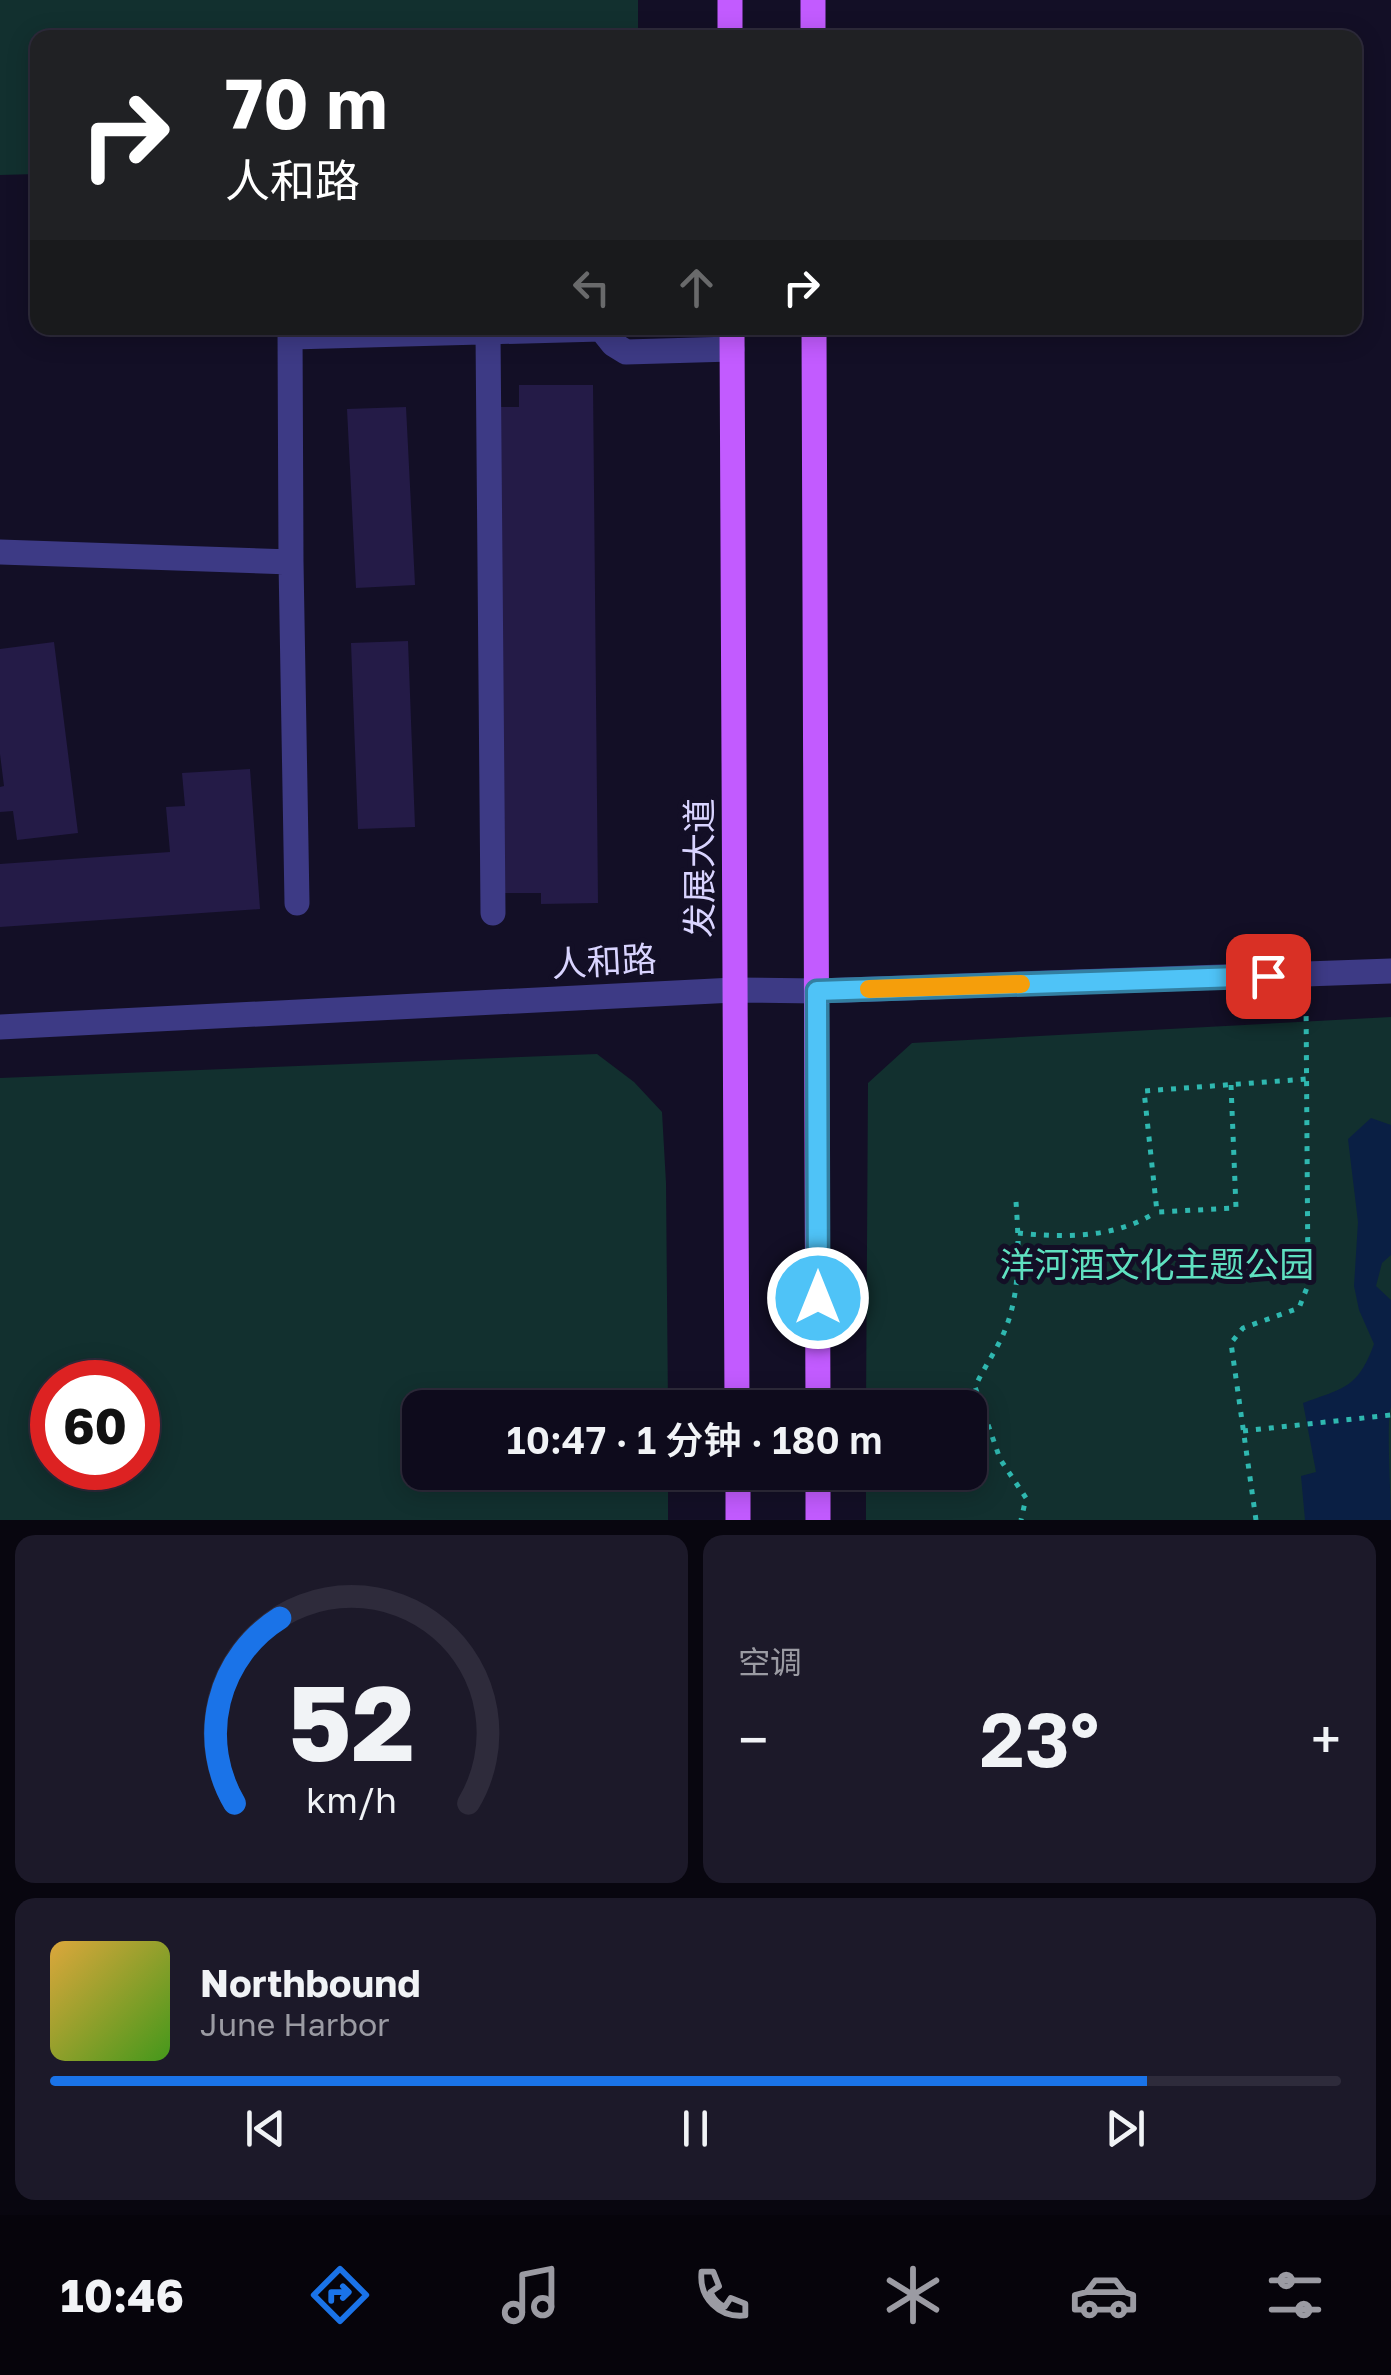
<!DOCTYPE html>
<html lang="zh">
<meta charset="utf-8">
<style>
:root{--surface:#0e0b1c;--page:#1c1929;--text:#f1f3f6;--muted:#9b9ba3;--line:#2e2b3b;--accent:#1a73e8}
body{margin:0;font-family:"Golos Text","Noto Sans SC",sans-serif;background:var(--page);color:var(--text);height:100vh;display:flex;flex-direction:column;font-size:38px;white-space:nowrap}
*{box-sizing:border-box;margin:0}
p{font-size:32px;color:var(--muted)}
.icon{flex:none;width:55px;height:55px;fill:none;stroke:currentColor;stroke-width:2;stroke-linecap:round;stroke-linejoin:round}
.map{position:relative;height:1520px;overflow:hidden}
.drawer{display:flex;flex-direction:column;gap:15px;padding:15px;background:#08060f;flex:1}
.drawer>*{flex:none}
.guide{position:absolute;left:30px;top:30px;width:1332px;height:305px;border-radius:20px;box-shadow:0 5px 25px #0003,0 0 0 2px var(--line);background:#202124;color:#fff;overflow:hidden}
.speed{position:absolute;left:30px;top:1360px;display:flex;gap:20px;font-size:50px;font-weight:700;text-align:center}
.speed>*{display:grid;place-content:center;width:130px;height:130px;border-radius:50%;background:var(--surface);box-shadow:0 5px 25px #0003,0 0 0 2px var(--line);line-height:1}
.speed .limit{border:15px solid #d22;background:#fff;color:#111}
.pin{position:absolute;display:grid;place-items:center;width:85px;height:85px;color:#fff;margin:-42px;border-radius:20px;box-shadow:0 5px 15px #0006}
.me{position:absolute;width:110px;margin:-55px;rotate:0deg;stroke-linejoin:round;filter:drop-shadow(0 0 8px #0008)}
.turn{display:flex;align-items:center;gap:35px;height:210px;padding:0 30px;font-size:45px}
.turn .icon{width:130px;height:130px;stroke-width:2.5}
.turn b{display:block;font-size:70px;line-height:85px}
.lanes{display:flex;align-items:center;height:95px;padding:0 30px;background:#0003;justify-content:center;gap:50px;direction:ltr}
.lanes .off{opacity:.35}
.big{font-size:75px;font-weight:600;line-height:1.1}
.drawer .card{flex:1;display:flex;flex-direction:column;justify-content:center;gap:15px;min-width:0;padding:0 35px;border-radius:20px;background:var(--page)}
.drawer .dial{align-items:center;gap:0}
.dial svg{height:260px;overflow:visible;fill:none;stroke:var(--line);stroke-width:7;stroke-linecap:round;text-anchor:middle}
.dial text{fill:var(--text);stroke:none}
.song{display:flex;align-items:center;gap:30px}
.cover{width:120px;height:120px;border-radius:15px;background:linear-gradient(135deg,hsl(40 70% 55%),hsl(100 70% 35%))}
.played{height:10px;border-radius:5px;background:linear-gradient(90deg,var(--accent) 85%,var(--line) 85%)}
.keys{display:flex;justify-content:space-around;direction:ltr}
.heat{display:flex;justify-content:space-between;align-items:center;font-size:55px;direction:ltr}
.drawer .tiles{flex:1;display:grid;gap:15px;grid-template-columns:1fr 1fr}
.card:last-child{grid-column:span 2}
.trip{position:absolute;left:402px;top:1390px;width:585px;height:100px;border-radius:20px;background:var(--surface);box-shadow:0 5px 25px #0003,0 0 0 2px var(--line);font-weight:600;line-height:100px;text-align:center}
.menu{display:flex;height:160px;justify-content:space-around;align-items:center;background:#06040b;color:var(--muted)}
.menu .icon{width:70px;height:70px}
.menu .selected{color:var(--accent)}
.menu b{font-size:45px;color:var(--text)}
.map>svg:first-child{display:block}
</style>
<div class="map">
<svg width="1391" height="1520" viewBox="0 0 1391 1520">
<rect width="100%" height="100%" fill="#130f26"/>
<path fill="#12302f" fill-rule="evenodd" d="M0,0H638V37L38,38L37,174L0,175Z
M1391,1017V1520H866V1473L970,1472V1408L866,1407L868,1083L912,1043Z
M597,1054L634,1082L662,1112L666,1183L668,1407L420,1408V1472L668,1473V1520H0V1078ZM138,1382V1468H52V1382Z"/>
<path fill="#0a1f44" d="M1371,1118L1391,1125V1255L1382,1263L1376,1286L1391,1300V1407C1386,1419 1391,1499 1391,1520H1305L1301,1476L1316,1472L1303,1403C1344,1388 1358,1388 1374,1344L1359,1310L1354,1286L1358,1222L1348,1139Z"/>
<path fill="#241b47" d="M519,385H593L598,903L541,904V893H502L497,407H519Z
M406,407L415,585L356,588L347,409Z
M408,641L415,827L358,829L351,643Z
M54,642L78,833L17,840L13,811L0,812V787L4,786L0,754V649Z
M250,769L260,909L0,927V864L170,852L166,807L185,806L182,773Z"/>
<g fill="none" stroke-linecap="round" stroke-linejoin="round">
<path stroke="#2fb8b0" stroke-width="5" stroke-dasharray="5 8" stroke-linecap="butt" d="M1231,1085L1236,1208L1157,1212L1144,1091L1307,1079
M1016,1202C1019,1244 1021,1291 1005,1330C997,1350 984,1367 975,1387L1000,1459L1026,1498L1021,1520
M1018,1233C1064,1238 1117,1238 1156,1212
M1243,1431L1391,1415
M1256,1520L1231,1343L1243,1328L1299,1308L1308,1285L1306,1000"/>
<path stroke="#3d3a85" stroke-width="25" d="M290,328L291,562L297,903
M488,333L493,913
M291,337L601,329L613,344L626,352L732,349
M0,552L291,562"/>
<path stroke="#3d3a85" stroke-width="25" d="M0,1027L734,990L817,991L1391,971"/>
<path stroke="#c25bff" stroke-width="25" d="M730,0V38
M813,0V38
M732,328L737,1408
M814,328L818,1408
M738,1472V1520
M818,1472V1520"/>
</g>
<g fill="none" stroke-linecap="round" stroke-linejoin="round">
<defs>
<path id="route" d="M818,1298L817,991L1268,976"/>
</defs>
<use href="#route" stroke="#337fa1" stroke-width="25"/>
<use href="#route" stroke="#4fc3f7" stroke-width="18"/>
<path stroke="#f59e0b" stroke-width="18" d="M869,989L1021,984"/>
</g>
<g text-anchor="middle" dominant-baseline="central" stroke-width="10" stroke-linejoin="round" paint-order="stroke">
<g font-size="35" fill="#d9d4ff" stroke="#130f26">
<text transform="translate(699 868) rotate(-90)">发展大道</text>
<text transform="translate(604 961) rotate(-3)">人和路</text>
</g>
<g font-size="35" fill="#5fe0c0" stroke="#130f26">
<text x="1157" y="1264">洋河酒文化主题公园</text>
</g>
</g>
</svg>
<div class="speed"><div class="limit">60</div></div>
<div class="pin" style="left:1268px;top:976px;background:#d93025"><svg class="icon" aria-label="arrive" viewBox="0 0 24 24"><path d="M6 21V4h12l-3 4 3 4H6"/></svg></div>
<svg class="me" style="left:818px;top:1298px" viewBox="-20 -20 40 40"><circle r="17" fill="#4fc3f7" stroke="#fff" stroke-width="3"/><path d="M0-11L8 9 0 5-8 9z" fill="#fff"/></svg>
<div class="trip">10:47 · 1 分钟 · 180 m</div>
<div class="guide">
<div class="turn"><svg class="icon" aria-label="right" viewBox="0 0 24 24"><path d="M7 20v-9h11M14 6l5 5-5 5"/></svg><div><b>70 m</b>人和路</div></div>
<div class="lanes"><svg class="icon off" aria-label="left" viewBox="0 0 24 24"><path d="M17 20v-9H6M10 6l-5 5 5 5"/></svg><svg class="icon off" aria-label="ahead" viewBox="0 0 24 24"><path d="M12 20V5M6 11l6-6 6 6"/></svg><svg class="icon" aria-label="right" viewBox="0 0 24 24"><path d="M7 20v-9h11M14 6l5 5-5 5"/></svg></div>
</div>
</div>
<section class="drawer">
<div class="tiles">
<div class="card dial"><svg viewBox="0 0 100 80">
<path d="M14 69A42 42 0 1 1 86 69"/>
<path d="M14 69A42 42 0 0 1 28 12" stroke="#1a73e8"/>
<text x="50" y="56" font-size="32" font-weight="700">52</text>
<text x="50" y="72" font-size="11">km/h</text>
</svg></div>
<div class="card"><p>空调</p>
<div class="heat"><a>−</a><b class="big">23°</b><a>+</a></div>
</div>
<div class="card">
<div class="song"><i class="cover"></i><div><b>Northbound</b><p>June Harbor</p></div></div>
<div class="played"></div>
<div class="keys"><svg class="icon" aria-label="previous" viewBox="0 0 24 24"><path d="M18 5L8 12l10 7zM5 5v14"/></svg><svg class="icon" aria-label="pause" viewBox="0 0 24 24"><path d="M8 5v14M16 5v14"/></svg><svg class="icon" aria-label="next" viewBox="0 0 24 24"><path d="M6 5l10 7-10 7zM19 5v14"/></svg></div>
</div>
</div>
</section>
<nav class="menu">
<b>10:46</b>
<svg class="icon selected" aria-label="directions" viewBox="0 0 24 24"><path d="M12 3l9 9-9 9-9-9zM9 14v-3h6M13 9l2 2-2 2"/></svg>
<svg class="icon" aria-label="music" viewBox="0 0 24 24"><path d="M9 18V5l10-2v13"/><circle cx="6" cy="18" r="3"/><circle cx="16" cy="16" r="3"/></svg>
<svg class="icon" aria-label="phone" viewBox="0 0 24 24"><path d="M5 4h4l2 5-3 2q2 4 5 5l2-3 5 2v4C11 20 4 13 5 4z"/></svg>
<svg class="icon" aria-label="climate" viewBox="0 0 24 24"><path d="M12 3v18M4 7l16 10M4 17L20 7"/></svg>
<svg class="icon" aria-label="car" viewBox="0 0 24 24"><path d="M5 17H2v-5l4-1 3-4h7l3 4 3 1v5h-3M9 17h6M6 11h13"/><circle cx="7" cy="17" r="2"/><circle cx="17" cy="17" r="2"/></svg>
<svg class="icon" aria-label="filters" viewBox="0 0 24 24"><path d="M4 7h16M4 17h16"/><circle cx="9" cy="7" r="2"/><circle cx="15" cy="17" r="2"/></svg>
</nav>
